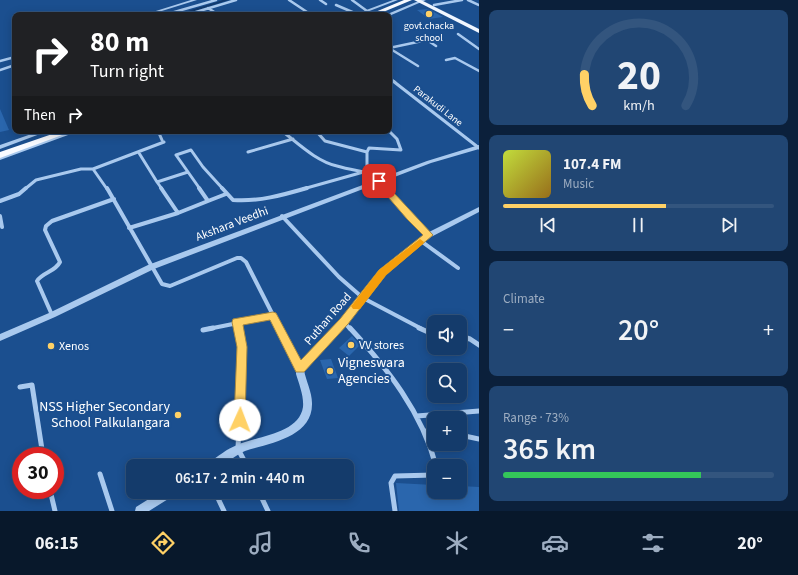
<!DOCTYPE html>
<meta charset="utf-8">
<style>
:root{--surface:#143b6b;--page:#214673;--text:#f1f3f6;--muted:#9dadc1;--line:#33557e;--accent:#ffd166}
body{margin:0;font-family:"Source Sans 3",sans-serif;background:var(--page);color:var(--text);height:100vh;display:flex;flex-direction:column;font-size:15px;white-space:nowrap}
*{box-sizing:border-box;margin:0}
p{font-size:13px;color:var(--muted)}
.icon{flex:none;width:22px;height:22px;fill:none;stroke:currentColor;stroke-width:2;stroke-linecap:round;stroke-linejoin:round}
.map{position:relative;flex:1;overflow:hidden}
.drawer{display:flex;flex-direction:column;gap:10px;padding:10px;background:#0b203b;width:319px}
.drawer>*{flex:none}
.guide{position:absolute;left:12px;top:12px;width:380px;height:122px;border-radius:8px;box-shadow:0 2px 10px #0003,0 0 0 1px var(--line);background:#202124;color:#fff;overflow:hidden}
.controls{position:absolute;left:427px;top:315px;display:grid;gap:8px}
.controls a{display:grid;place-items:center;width:40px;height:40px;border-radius:8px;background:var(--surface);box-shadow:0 2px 10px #0003,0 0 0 1px var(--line);font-size:20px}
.speed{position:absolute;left:12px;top:447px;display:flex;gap:8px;font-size:20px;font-weight:700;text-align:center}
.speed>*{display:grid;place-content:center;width:52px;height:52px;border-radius:50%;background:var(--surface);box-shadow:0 2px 10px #0003,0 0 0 1px var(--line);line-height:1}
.speed .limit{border:6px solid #d22;background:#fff;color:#111}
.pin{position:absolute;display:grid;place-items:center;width:34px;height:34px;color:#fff;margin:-17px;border-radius:8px;box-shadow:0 2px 6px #0006}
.me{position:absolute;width:44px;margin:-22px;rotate:2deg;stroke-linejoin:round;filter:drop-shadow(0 0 3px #0008)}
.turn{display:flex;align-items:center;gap:14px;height:84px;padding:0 12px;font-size:18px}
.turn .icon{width:52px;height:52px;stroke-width:2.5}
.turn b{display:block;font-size:28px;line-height:34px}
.then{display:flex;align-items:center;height:38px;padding:0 12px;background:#0003;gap:8px;font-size:15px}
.big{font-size:30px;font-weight:600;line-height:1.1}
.drawer .tile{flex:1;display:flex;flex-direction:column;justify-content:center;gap:6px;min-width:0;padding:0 14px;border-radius:8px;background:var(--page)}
.drawer .dial{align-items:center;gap:0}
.dial svg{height:104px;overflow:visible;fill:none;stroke:var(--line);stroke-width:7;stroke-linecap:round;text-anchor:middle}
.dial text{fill:var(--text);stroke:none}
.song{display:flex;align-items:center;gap:12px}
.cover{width:48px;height:48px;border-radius:6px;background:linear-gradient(135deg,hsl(70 70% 55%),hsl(40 70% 35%))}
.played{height:4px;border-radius:2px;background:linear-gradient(90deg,var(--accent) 60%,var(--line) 60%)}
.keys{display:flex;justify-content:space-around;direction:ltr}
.heat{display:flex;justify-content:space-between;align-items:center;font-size:22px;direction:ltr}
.charge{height:6px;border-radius:3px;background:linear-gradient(90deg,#34c759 73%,var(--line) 0)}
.trip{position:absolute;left:126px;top:459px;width:228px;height:40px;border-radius:8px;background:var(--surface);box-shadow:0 2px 10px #0003,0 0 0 1px var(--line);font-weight:600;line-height:40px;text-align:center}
.tabs{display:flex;height:64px;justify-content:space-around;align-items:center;background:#08182b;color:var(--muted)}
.tabs .icon{width:28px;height:28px}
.tabs .active{color:var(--accent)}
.tabs b{font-size:18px;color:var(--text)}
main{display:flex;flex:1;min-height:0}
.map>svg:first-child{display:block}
</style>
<main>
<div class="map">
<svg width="479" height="511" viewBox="0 0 479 511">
<rect width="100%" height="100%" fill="#1b4f8f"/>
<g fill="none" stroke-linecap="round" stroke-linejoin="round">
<path fill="#123a6d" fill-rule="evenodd" d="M223,0H229L182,15H175Z"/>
</g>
<path fill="#2a66ad" d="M428,9L432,11L443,17L429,19L417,10Z
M0,109L9,130L0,132Z
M352,336L360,345L349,356L339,348Z
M331,359L338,378L327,379L320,360Z
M396,483L434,485V492H460V486L479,487V511H399Z"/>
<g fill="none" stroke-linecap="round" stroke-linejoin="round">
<path stroke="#a9c9ee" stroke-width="2.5" d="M289,0L307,12
M320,0L326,4
M352,0L367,11
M468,0L479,5
M336,5L357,14
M434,5L462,0
M208,8L219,15
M164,15L216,0
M186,15L236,0
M458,34L479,49
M389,48L427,40L436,46
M389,48L418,66
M446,60L455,58L479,71
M0,61L15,57
M0,70L15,65
M389,78L395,82"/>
<path stroke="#a9c9ee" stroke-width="3" d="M393,81L479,148
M158,131L162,140
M282,131C299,144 316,161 337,166C354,171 367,171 385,178
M316,131L325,141L367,152
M248,152L293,139
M139,153L157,182
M93,169L164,142
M188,172L176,155L191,150L203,167L223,189
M379,181L386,189
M25,189L36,180L81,169H93L107,189
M162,189L157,182L188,172L200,189
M303,189L367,171V152L369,148L401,150L397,139L389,131"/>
<path stroke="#a9c9ee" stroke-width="4" d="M107,188L162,284L170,286L237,258H241L246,262L280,329
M161,188L178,213
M222,188L233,200C258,202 283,195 307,188
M385,188L410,217L429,235
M0,201L19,194L26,188
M208,201L226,194
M178,213L208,201L199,188
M0,216L2,227
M282,216L339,277L363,298L422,329
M129,228L178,213
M421,241L458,268
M52,315L37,281C43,272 55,272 60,262L45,230L46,226L52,221L114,199
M237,322L238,329
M344,322L350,329
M208,329L273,316"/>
<path stroke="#a9c9ee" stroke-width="5" d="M238,328L242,347L238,449L247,466
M279,328L300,369
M350,328C387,368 422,412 436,466
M419,328L428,332H434
M203,330L213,328
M460,336L470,339L479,345
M20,387L32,385L43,456
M417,416L479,411
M425,431L434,432
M460,435L479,439
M100,474L112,511
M50,490L55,511
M215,492L224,511
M259,492L268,511
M395,511L391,483L395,476L434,475"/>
<path fill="#a9c9ee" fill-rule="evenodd" d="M191,0H197L149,15H143Z
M393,0H398L359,15H353Z
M421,0H426L389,16L385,15Z
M40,131H48L0,149V145Z
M71,131H79L0,160V156Z
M479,145V149L431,163L154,269L55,317L0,341V334L49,313L148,265L427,161Z
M479,207V212L431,237L385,274L347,324L304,370C306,381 312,392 312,403C313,437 270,443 245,451C237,454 225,465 219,466C216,467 211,466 207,466L209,463C218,456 227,449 237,445C257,436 299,434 303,407C304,396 299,384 296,374V369L297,366L341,320L379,270L427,233Z
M160,492H174L173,496L149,511H135L136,507Z"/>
<path fill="#f0f6ff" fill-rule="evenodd" d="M414,0H421L479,29V33Z"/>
<path fill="#f8faff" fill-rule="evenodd" d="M404,0H412L376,15H368Z
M61,131H73L0,158V152Z"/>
</g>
<path fill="#ffd166" stroke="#a68842" d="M376,180H382L433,235L386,275L348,324L304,372H296L270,320L243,325L247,347L245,420L244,424L240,425L235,424L234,420L237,347L232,322L233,319L273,312L276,313L301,360L340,319L379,270L423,235L407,219L376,183Z"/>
<path fill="#f59e0b" d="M420,239L424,242L423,244L386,275L360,309H353L351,306L353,304L379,270Z"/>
<g fill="#ffd166" stroke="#1b4f8f" stroke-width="1.5">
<circle cx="429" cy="14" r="4"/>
<circle cx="351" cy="345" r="4"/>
<circle cx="51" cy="346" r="4"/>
<circle cx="330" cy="371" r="4"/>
<circle cx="178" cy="415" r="4"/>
</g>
<g text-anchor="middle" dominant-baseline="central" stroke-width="4" stroke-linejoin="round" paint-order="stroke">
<g font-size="10" fill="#fff" stroke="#1b4f8f">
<text x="429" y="26">govt.chacka<tspan x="429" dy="12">school</tspan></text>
</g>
<g font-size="10" fill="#fff" stroke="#1b4f8f">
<text transform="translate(438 106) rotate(38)">Parakudi Lane</text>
</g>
<g font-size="12" fill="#fff" stroke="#1b4f8f">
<text transform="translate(232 224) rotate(-21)">Akshara Veedhi</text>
<text transform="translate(328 319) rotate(-49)">Puthan Road</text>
</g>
<g font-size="12" fill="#fff" stroke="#1b4f8f" text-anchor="start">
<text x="359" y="345">VV stores</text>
<text x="59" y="346">Xenos</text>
</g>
<g font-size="14" fill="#fff" stroke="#1b4f8f" text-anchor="start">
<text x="338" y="363">Vigneswara<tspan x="338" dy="16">Agencies</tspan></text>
<text x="170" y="407" text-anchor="end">NSS Higher Secondary<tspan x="170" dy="16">School Palkulangara</tspan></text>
</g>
</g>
</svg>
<div class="controls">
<a><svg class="icon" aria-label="sound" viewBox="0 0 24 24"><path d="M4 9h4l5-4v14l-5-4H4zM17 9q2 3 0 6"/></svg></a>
<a><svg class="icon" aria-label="search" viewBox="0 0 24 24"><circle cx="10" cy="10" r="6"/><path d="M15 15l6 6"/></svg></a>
<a>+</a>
<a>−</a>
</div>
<div class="speed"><div class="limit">30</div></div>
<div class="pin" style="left:379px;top:181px;background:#d93025"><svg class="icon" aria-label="arrive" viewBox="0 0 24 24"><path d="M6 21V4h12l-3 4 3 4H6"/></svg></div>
<svg class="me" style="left:240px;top:420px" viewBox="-20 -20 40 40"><circle r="19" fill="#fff"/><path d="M0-13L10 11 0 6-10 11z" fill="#ffd166"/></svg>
<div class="trip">06:17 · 2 min · 440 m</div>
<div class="guide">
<div class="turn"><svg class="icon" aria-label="right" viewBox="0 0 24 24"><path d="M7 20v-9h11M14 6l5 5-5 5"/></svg><div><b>80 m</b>Turn right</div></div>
<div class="then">Then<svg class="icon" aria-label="right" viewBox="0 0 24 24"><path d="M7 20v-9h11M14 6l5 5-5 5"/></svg></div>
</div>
</div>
<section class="drawer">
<div class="tile dial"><svg viewBox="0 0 100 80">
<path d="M14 69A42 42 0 1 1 86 69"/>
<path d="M14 69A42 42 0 0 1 8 45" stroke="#ffd166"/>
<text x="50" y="56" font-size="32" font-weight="700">20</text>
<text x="50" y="72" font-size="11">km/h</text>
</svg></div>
<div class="tile">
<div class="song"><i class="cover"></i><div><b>107.4 FM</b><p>Music</p></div></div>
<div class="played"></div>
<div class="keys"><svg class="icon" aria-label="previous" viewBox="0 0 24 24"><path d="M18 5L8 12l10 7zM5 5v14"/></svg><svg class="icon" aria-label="pause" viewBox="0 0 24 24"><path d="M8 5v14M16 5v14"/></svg><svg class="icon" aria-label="next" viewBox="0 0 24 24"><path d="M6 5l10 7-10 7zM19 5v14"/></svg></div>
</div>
<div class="tile"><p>Climate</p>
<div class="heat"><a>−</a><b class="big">20°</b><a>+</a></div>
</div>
<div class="tile"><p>Range · 73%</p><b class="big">365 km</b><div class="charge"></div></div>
</section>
</main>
<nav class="tabs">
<b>06:15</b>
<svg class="icon active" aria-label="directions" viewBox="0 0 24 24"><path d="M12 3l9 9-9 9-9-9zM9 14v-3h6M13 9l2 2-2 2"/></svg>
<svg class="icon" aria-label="music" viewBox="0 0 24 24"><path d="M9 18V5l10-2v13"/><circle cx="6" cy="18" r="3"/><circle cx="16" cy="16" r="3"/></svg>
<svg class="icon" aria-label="phone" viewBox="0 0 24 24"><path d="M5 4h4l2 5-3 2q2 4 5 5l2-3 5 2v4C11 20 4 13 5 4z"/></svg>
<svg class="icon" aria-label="climate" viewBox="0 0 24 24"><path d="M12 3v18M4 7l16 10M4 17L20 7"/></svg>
<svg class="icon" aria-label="car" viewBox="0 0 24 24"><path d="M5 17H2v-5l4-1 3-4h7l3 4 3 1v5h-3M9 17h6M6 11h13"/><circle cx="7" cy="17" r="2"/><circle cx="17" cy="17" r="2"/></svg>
<svg class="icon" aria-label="filters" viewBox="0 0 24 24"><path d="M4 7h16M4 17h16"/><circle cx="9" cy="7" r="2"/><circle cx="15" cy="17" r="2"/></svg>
<b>20°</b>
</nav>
